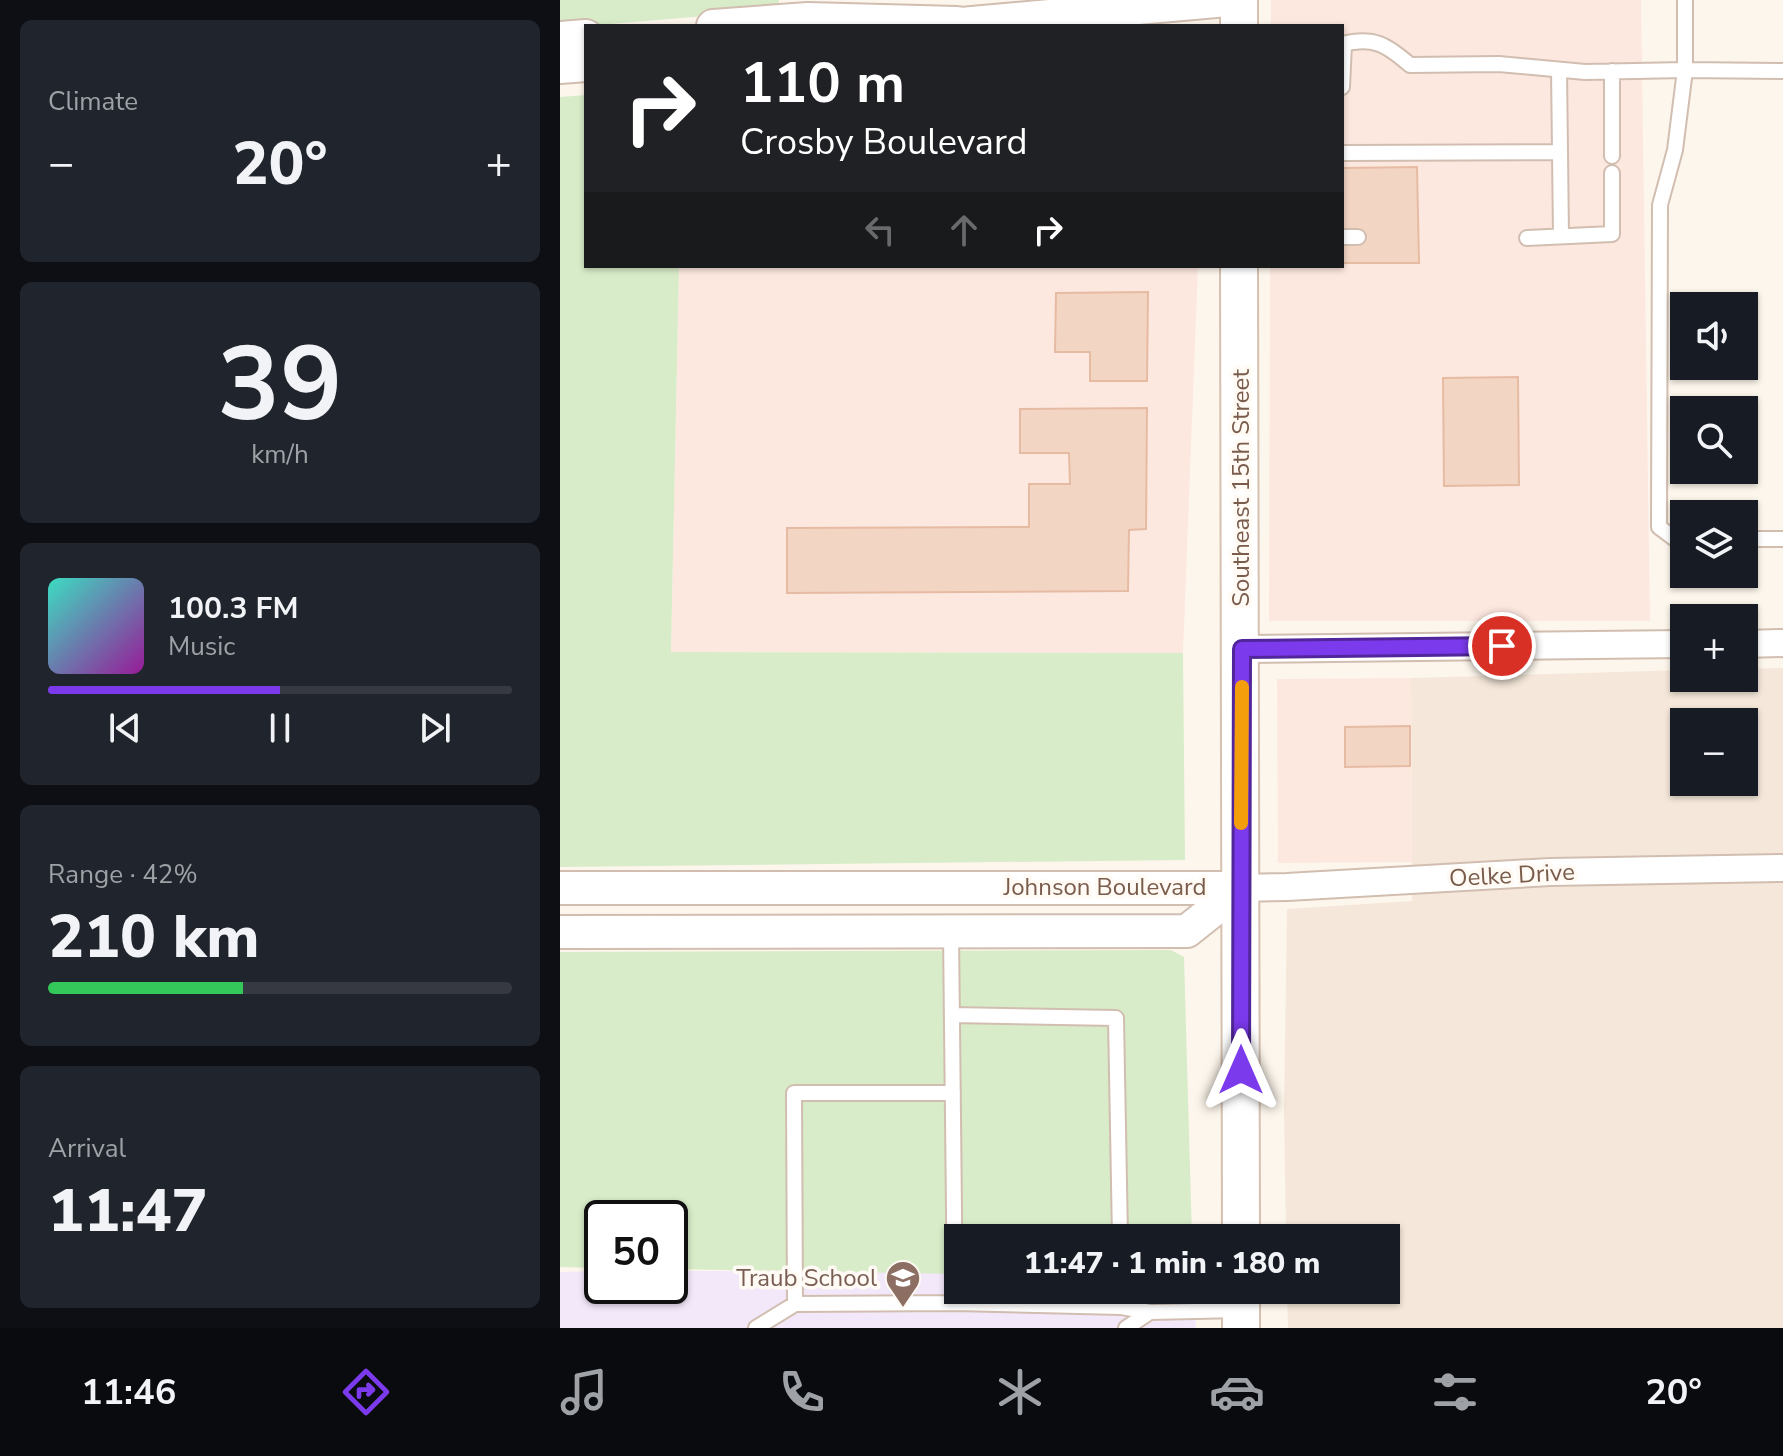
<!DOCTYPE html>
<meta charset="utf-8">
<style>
:root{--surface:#171b24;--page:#20242c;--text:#f1f3f6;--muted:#9ea1a6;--line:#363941;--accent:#7c3aed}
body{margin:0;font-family:"Nunito Sans",sans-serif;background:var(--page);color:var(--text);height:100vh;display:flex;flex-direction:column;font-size:30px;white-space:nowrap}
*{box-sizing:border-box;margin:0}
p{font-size:26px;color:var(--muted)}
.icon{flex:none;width:44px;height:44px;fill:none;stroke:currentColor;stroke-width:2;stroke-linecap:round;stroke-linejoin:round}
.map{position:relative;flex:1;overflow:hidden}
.panel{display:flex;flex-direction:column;gap:20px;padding:20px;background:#0d0f14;width:560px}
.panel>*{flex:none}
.guide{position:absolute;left:24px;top:24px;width:760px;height:244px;border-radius:0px;box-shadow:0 2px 6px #0004;background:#202124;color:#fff;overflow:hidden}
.fabs{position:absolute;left:1110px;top:292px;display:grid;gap:16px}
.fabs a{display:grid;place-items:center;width:88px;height:88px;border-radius:0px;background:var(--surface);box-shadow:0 2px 6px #0004;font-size:40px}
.speed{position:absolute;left:24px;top:1200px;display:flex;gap:16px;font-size:40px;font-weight:700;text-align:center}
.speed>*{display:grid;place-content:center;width:104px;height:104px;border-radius:50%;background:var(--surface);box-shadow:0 2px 6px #0004;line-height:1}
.speed .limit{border:4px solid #111;border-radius:12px;background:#fff;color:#111}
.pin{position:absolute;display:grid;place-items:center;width:68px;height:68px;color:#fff;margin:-34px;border:4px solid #fff;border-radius:50%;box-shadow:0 2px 8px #0007}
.me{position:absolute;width:88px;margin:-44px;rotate:0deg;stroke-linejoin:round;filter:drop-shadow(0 0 6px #0008)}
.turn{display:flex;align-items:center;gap:28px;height:168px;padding:0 24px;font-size:36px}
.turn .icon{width:104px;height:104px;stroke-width:2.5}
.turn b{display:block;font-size:56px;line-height:68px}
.lanes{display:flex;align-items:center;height:76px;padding:0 24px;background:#0003;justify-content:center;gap:40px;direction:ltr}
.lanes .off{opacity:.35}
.big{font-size:60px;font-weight:800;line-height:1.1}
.panel .widget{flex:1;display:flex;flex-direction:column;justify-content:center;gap:12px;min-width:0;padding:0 28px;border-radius:12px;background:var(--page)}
.panel .dial{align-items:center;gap:0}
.dial b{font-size:104px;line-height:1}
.song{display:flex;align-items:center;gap:24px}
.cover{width:96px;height:96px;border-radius:12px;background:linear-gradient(135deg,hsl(170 70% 55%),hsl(300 70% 35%))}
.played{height:8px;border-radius:4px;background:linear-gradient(90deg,var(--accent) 50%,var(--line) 50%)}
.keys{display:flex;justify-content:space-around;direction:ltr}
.heat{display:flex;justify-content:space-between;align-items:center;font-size:44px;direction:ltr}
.charge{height:12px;border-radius:6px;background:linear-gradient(90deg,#34c759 42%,var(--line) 0)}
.trip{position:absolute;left:384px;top:1224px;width:456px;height:80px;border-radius:0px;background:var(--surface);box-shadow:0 2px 6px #0004;font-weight:800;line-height:80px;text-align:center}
.tabs{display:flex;height:128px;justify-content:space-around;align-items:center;background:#090b0e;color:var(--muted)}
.tabs .icon{width:56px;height:56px}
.tabs .active{color:var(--accent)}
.tabs b{font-size:36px;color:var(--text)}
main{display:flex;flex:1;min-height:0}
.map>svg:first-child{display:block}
</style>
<main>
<section class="panel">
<div class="widget"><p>Climate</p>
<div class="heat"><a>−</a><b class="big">20°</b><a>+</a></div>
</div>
<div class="widget dial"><b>39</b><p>km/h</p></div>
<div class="widget">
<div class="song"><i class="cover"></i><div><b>100.3 FM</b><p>Music</p></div></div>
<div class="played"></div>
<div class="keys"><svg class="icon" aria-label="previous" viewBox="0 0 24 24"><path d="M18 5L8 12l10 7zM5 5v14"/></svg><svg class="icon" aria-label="pause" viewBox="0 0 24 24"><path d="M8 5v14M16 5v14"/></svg><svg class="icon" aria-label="next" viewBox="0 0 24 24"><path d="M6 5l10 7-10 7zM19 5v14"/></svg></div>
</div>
<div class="widget"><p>Range · 42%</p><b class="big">210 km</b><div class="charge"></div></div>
<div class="widget"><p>Arrival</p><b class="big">11:47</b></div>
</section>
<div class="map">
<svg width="1223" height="1328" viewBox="0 0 1223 1328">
<rect width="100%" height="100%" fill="#fdf6ec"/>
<path fill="#f5e8da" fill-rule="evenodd" d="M1223,668V1328H728L727,1290H826V1238H726L724,1111L727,909L852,901L851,678L1124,670V678H1184V669ZM1124,722H1184V782H1124Z"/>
<path fill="#fde8e0" d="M711,0H1081L1090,621H709L710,266H782V26H711Z
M119,266H638L623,653L111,652Z
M851,678L852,862L718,863L717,679Z"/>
<path fill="#f3e8fa" d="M42,1271V1286H110V1271H398V1290H634L636,1328H0V1272Z"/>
<path fill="#d8ecc9" d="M0,0H219L218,10L0,28Z
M26,95V266H119L111,652L623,653L625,860L0,867V97Z
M611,950L624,957L632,1238H398V1274L110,1269V1218H42V1268L0,1267V952Z"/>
<path fill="#f3d5c3" stroke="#e6bba3" stroke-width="2" d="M857,167L859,263H782V168Z
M588,292L587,381H530V352H495L496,293Z
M958,377L959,485L884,486L883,378Z
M587,408L586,529L569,530L568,591L227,593V528L469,527V484H510L509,453H460V409Z
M850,726V766L785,767V727Z"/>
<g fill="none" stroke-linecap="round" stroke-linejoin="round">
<defs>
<path id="service" d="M782,44C814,36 827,45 850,65L939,64L1025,72L1125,70V0
M1052,71V156
M782,87L784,44
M1000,152L1001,236
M782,153L1000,152L999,70
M782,237H798
M967,238L1052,234V173
M1124,539H1115L1099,527L1100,205L1115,150L1125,70L1223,71
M1184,539H1223
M391,932L395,1303L561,1307L590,1312
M392,1015L556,1018L560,1238
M560,1290L561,1307
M235,1304L234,1093H393
M196,1328L235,1304L395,1303
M566,1328L590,1312L681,1310"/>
<path id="minor" d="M1184,644L1223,643
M682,649L1124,644
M681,888L727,887L990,872L1223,868"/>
<path id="tertiary" d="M153,26L248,19L397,23
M379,26L667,0
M0,38L26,36
M0,67L26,65
M0,888H681
M0,932L627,931L681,888"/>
<path id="secondary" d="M679,0V26
M679,266L681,1238
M681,1290V1328"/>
</defs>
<use href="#service" stroke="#d1beb0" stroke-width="18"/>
<use href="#minor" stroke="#d1beb0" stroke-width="30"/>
<use href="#tertiary" stroke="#d1beb0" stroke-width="36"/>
<use href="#secondary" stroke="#d6c0b0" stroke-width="40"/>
<use href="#service" stroke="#fff" stroke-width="14"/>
<use href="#minor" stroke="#fff" stroke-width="26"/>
<use href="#tertiary" stroke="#fff" stroke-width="32"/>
<use href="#secondary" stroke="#fff" stroke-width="36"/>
</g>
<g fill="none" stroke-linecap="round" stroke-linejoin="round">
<defs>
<path id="route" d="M681,1070L682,649L942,646"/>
</defs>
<use href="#route" stroke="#51269a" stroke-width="20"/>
<use href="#route" stroke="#7c3aed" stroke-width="14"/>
<path stroke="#f59e0b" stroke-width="14" d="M681,823L682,687"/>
</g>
<defs>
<symbol id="school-pin" viewBox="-11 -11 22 30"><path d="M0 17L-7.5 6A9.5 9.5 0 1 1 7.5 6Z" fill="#8d6e63" stroke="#fffaf3"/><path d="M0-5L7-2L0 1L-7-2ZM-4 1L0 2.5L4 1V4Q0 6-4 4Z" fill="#fff"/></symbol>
</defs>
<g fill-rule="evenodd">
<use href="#school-pin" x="323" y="1258" width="40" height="54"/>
</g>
<g text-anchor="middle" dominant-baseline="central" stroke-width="7" stroke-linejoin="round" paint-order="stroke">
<g font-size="24" fill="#7a5c4d" stroke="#fffaf3">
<text transform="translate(681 488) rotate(-90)">Southeast 15th Street</text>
<text transform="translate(952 875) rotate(-3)">Oelke Drive</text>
<text x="545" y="887">Johnson Boulevard</text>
</g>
<g font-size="24" fill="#785e54" stroke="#fffaf3" text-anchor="end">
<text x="317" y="1278">Traub School</text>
</g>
</g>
</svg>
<div class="fabs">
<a><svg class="icon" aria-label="sound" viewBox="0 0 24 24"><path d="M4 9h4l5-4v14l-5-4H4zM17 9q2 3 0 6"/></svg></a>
<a><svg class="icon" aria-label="search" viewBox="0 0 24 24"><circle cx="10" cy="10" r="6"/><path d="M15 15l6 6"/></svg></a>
<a><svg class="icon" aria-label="layers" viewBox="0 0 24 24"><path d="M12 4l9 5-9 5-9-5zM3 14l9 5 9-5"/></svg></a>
<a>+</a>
<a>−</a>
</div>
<div class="speed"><div class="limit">50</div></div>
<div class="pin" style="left:942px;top:646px;background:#d93025"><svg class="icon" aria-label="arrive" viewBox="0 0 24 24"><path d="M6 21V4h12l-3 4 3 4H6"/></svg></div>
<svg class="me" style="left:681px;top:1070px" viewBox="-20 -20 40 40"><path d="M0-17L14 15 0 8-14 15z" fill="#7c3aed" stroke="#fff" stroke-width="4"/></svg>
<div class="trip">11:47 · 1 min · 180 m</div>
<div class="guide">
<div class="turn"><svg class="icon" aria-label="right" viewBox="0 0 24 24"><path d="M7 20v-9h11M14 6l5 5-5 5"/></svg><div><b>110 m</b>Crosby Boulevard</div></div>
<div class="lanes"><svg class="icon off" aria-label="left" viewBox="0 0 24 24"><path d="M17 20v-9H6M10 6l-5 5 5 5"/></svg><svg class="icon off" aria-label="ahead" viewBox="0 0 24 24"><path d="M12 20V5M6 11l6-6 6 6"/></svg><svg class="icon" aria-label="right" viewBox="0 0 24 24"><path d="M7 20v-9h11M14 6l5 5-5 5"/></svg></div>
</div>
</div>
</main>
<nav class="tabs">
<b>11:46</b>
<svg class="icon active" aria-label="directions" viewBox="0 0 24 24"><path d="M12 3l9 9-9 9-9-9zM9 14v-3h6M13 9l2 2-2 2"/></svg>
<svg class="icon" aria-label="music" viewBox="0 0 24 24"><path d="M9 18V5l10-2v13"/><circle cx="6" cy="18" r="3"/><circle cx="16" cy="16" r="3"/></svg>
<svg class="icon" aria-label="phone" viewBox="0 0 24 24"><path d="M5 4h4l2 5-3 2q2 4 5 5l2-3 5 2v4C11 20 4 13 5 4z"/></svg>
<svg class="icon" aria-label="climate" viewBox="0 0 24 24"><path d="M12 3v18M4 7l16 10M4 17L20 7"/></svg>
<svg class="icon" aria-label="car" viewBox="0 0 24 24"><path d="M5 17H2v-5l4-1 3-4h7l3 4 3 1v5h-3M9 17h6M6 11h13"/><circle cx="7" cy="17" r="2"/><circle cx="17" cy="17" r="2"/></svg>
<svg class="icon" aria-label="filters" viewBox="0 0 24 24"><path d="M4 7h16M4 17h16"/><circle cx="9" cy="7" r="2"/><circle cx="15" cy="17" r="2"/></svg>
<b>20°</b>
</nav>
